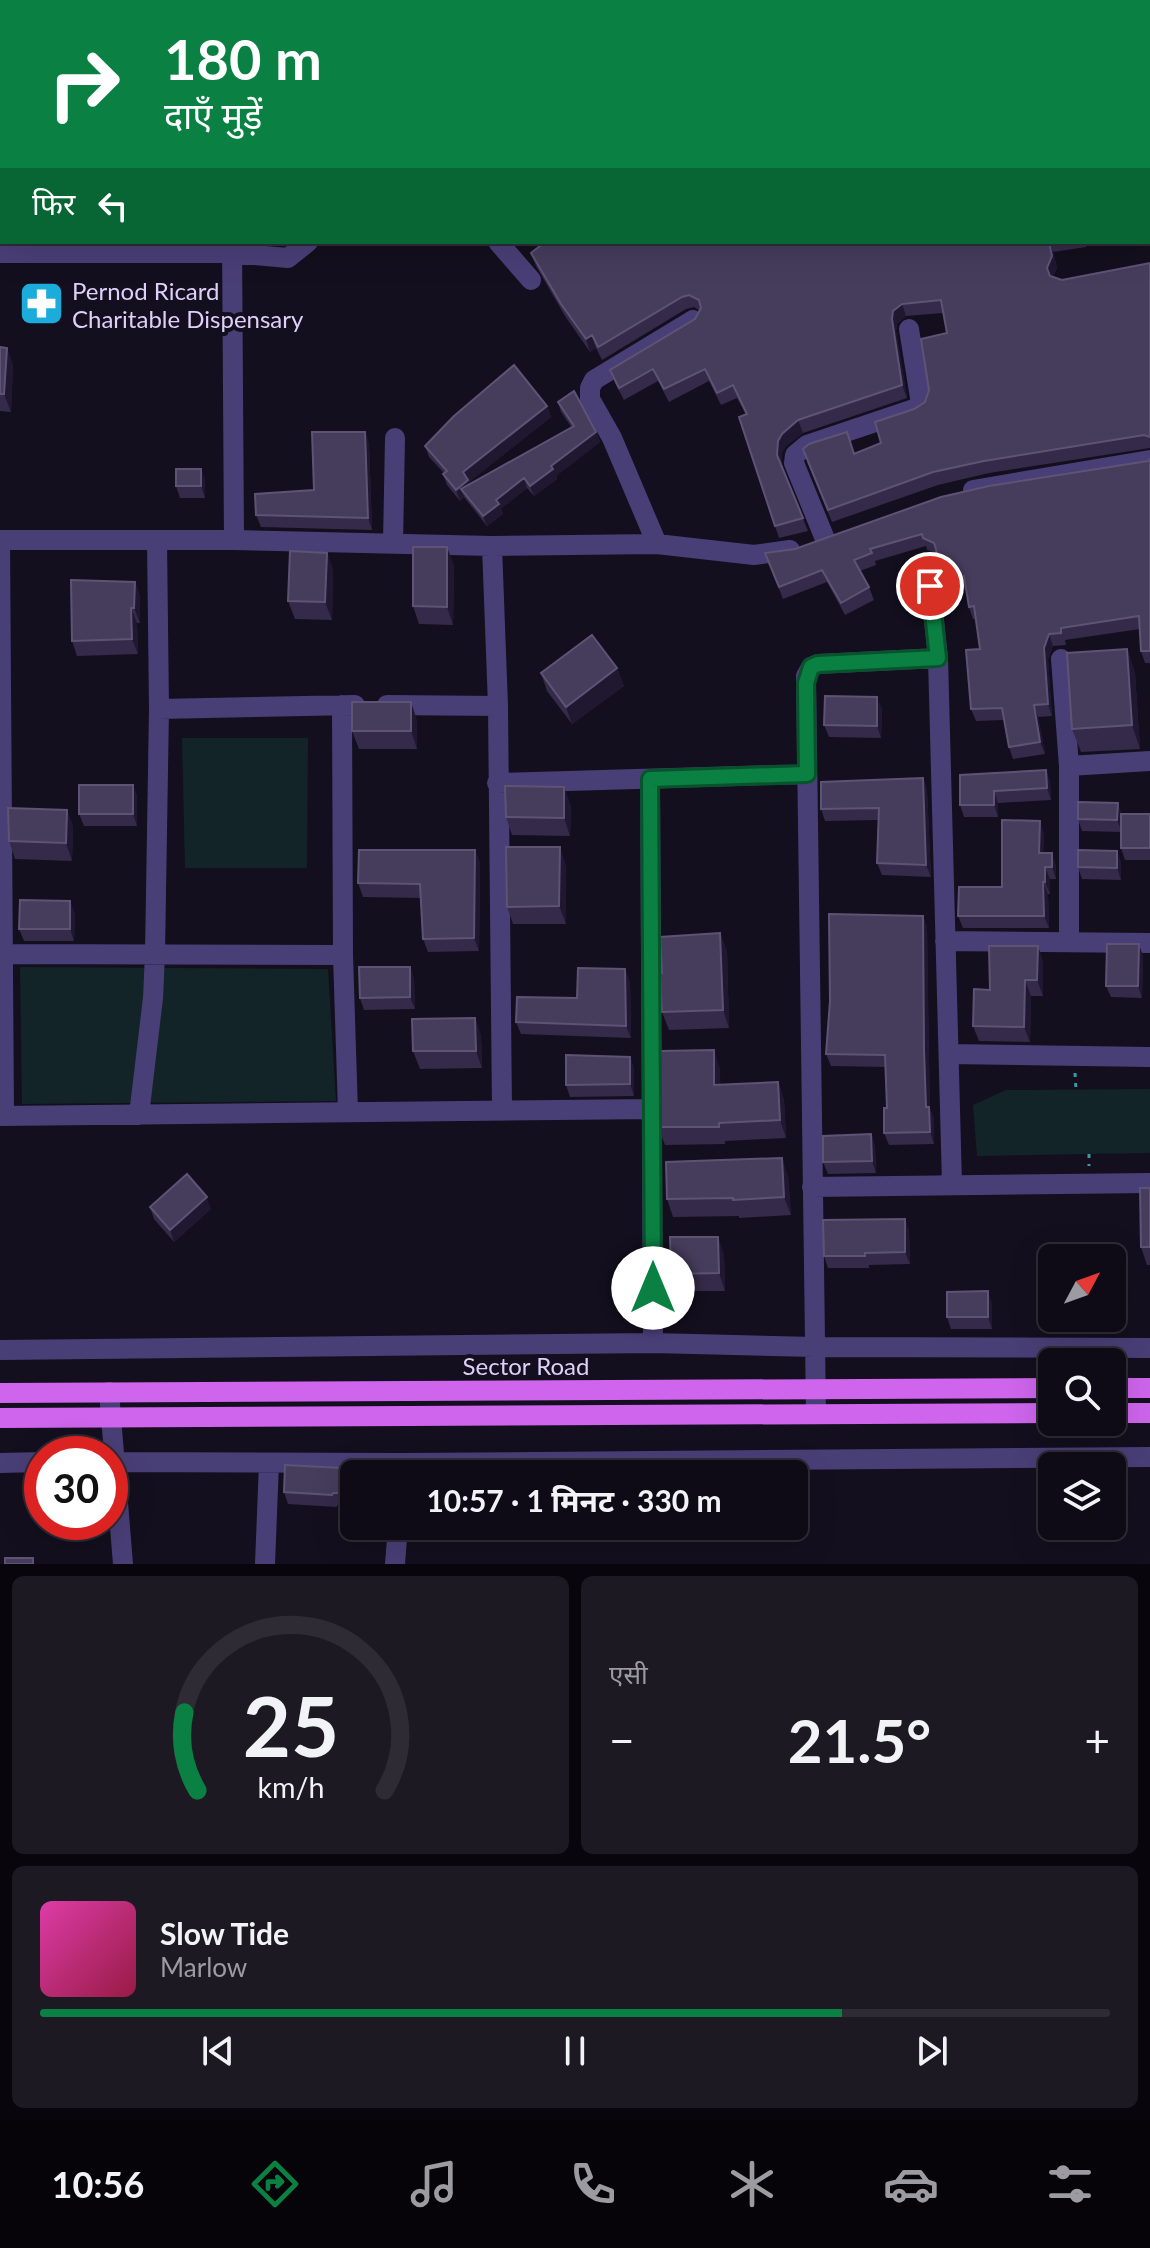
<!DOCTYPE html>
<html lang="hi">
<meta charset="utf-8">
<style>
:root{--surface:#0e0b16;--page:#1c1923;--text:#f1f3f6;--muted:#9b9ba1;--line:#2e2b35;--accent:#0b8043}
body{margin:0;font-family:Lato,"Noto Sans Devanagari",sans-serif;background:var(--page);color:var(--text);height:100vh;display:flex;flex-direction:column;font-size:30px;white-space:nowrap}
*{box-sizing:border-box;margin:0}
p{font-size:26px;color:var(--muted)}
.icon{flex:none;width:44px;height:44px;fill:none;stroke:currentColor;stroke-width:2;stroke-linecap:round;stroke-linejoin:round}
.map{position:relative;height:1564px;overflow:hidden}
.details{display:flex;flex-direction:column;gap:12px;padding:12px;background:#08060c;flex:1}
.details>*{flex:none}
.guide{position:absolute;left:0px;top:0px;width:1150px;height:244px;box-shadow:0 8px 32px #0002,0 0 0 2px var(--line);background:#0b8043;color:#fff;overflow:hidden}
.needle{width:52px;rotate:49deg}
.tools{position:absolute;left:1038px;top:1244px;display:grid;gap:16px}
.tools a{display:grid;place-items:center;width:88px;height:88px;border-radius:12px;background:var(--surface);box-shadow:0 8px 32px #0002,0 0 0 2px var(--line);font-size:40px}
.speed{position:absolute;left:24px;top:1436px;display:flex;gap:16px;font-size:40px;font-weight:700;text-align:center}
.speed>*{display:grid;place-content:center;width:104px;height:104px;border-radius:50%;background:var(--surface);box-shadow:0 8px 32px #0002,0 0 0 2px var(--line);line-height:1}
.speed .limit{border:12px solid #d22;background:#fff;color:#111}
.pin{position:absolute;display:grid;place-items:center;width:68px;height:68px;color:#fff;margin:-34px;border:4px solid #fff;border-radius:50%;box-shadow:0 2px 8px #0007}
.me{position:absolute;width:88px;margin:-44px;rotate:0deg;stroke-linejoin:round;filter:drop-shadow(0 0 6px #0008)}
.turn{display:flex;align-items:center;gap:28px;height:168px;padding:0 32px;font-size:36px}
.turn .icon{width:104px;height:104px;stroke-width:2.5}
.turn b{display:block;font-size:56px;line-height:68px}
.then{display:flex;align-items:center;height:76px;padding:0 32px;background:#0003;gap:16px;font-size:30px}
.big{font-size:60px;font-weight:700;line-height:1.1}
.details .widget{flex:1;display:flex;flex-direction:column;justify-content:center;gap:12px;min-width:0;padding:0 28px;border-radius:12px;background:var(--page)}
.details .dial{align-items:center;gap:0}
.dial svg{height:208px;overflow:visible;fill:none;stroke:var(--line);stroke-width:7;stroke-linecap:round;text-anchor:middle}
.dial text{fill:var(--text);stroke:none}
.song{display:flex;align-items:center;gap:24px}
.cover{width:96px;height:96px;border-radius:12px;background:linear-gradient(135deg,hsl(320 70% 55%),hsl(340 70% 35%))}
.played{height:8px;border-radius:4px;background:linear-gradient(90deg,var(--accent) 75%,var(--line) 75%)}
.keys{display:flex;justify-content:space-around;direction:ltr}
.heat{display:flex;justify-content:space-between;align-items:center;font-size:44px;direction:ltr}
.details .tiles{flex:1;display:grid;gap:12px;grid-template-columns:1fr 1fr}
.widget:last-child{grid-column:span 2}
.trip{position:absolute;left:340px;top:1460px;width:468px;height:80px;border-radius:12px;background:var(--surface);box-shadow:0 8px 32px #0002,0 0 0 2px var(--line);font-weight:700;line-height:80px;text-align:center}
.tab-bar{display:flex;height:128px;justify-content:space-around;align-items:center;background:#060409;color:var(--muted)}
.tab-bar .icon{width:56px;height:56px}
.tab-bar .on{color:var(--accent)}
.tab-bar b{font-size:36px;color:var(--text)}
.map>svg:first-child{display:block}
</style>
<div class="map">
<svg width="1150" height="1564" viewBox="0 0 1150 1564">
<rect width="100%" height="100%" fill="#130f1e"/>
<path fill="#122427" d="M182,738H308L307,868H185Z
M20,967L328,969L336,1101L22,1104Z
M1150,1089V1153L977,1156L973,1105L1006,1090Z"/>
<g fill="none" stroke-linecap="round" stroke-linejoin="round">
<path stroke="#3b9aa3" stroke-width="3" stroke-dasharray="4 6" stroke-linecap="butt" d="M1075,1073L1076,1090
M1089,1154V1166"/>
<path stroke="#493f77" stroke-width="20" d="M229,0V2
M288,0L290,2
M763,0L766,2
M643,2L646,0
M1062,2L1063,0
M1148,100L1150,106
M232,242L234,540
M498,242L531,280
M0,253H231L288,258L308,242
M973,490L1150,460
M825,539L794,463L795,455L807,445L914,409L921,404L909,329
M0,540H234L492,546L657,544L754,555L790,550
M0,540L4,1116
M393,543L395,438
M657,544L612,438L590,399V388L594,380L693,320
M492,546L498,706L502,1111
M928,563L938,658L952,1184
M1061,659L1069,766V941
M342,705L343,955L348,1112
M387,705L498,706
M159,709L355,705
M1069,766L1150,761
M650,779L653,1343
M497,783L807,774
M945,941L1150,943
M2,954L343,955
M949,1054L1150,1057
M139,1115L153,998L155,954L159,709L157,540
M0,1116L653,1109
M812,1187L1150,1183
M0,1350L653,1343L814,1347L1150,1348
M109,1392L123,1564
M816,1414L806,676L811,667L818,664L938,658
M110,1462L403,1463L1150,1457
M0,1463L42,1462
M265,1564L269,1463
M395,1564L398,1526"/>
<path stroke="#ce65ec" stroke-width="20" d="M1112,1388H1150
M0,1393L1052,1388
M1112,1413H1150
M0,1418L1052,1413"/>
</g>
<path fill="#352a49" d="M782,0H1033L1030,2H783Z
M1080,0H1150V7H1148V2H1080Z
M1148,160V161H1150V197L1149,198L1150,222H1148Z
M545,242H1086V247L1053,252L1057,268L1053,277L1062,280L1150,263V448L989,473L938,485L832,522L807,462L854,453L881,443L914,409L925,402L929,390L947,333L943,313L906,316L897,324L896,331L907,398L803,433L786,446L782,453V466L808,531L779,538L739,417L746,415L737,398L721,405L709,381L669,402L658,381L624,400L615,383L610,370L695,319L700,311L694,307L686,309L602,360L596,348L590,352L565,316L536,266L531,253Z
M0,347L7,348L13,366L11,412L0,411Z
M558,402L596,432L600,442L556,476L557,479L534,496L527,488L501,509L503,514L487,526L464,497L460,501L447,485L443,474L444,473L429,457L425,446L547,406L551,417L469,482L470,484L572,428L561,412Z
M365,432L369,444L372,530L261,527L256,515L314,490Z
M1150,459V663H1145L1141,651L1140,629L1065,640L1066,645L1053,646L1048,660L1052,716L1038,717L1045,754L1013,759L1009,747L1004,720L976,721L971,709L980,649L976,619H973L969,607L966,589L944,595L940,583L937,554L927,550L926,546L875,561L876,565L860,571L869,587L874,600L845,615L827,582L783,599L765,553L795,549L1148,461Z
M201,469L205,481V498H180L176,486Z
M327,553L333,570L332,620L295,619L288,601Z
M454,565L453,625L419,624L413,606Z
M135,582L140,597V623H137L138,654L77,656L72,641Z
M1127,649L1135,673L1140,749L1081,752L1072,729Z
M617,668L624,686L572,724L547,691L541,673Z
M882,709L881,738L829,737L824,725Z
M417,720V749H359L352,731Z
M1046,770L1050,782L1051,800L998,803V817H964L960,805Z
M923,778L927,790L931,877L882,875L877,863L878,820L825,821L821,809Z
M133,785L137,797V826H84L79,814Z
M571,805L570,836L512,835L506,817Z
M67,810L73,827L72,861L15,859L9,841Z
M1122,814H1150V860H1125L1121,848V832L1082,831L1078,819Z
M1044,833L1043,853L1056,865V879H1050V894H1048L1049,928H963L958,916L1002,887Z
M475,850L480,863L479,951L428,952L423,939L421,898L363,897L358,883Z
M1117,851L1121,863V880L1082,879L1078,867Z
M566,865V924H513L507,907Z
M75,913L74,941H24L19,929Z
M923,916L927,928L929,1062L930,1109L934,1119V1144L889,1145L884,1133L887,1108L885,1067L831,1066L826,1054Z
M1038,946L1043,962V996H1031L1030,1042L979,1041L973,1026L990,990Z
M727,950L729,1028L669,1030L662,1012Z
M1143,956L1142,998L1111,997L1106,986Z
M410,967L414,979L415,1009L364,1010L360,998Z
M630,981L631,1038L521,1034L516,1022L577,998Z
M475,1018L481,1036L482,1068L420,1069L413,1051Z
M630,1057L634,1069V1096L570,1097L566,1085Z
M720,1068V1085L778,1082L784,1100L786,1138L725,1141V1144L665,1145L658,1127Z
M871,1134L875,1146L876,1173L828,1174L823,1162Z
M788,1176L791,1215L739,1218V1216L673,1217L667,1199Z
M1150,1188V1265H1147L1141,1247Z
M150,1207L211,1209L174,1242L154,1219Z
M905,1219L909,1231L910,1264L869,1265V1268H828L824,1256Z
M724,1254L725,1291H677L671,1274Z
M992,1303V1329H951L947,1317Z
M354,1474V1505H337V1507L288,1504L284,1492Z"/>
<path fill="#201730" d="M606,0H626L624,2H604Z
M1148,196L1150,209V217L1148,212Z
M1049,242L1053,252L1057,268L1051,281L1047,268Z
M902,304L906,316L897,324L896,331L907,398L902,385L892,319L893,311Z
M592,335L596,348L590,352L586,339Z
M7,348L13,366L11,412L4,394Z
M547,406L551,417L469,482L472,491L461,489L464,497L460,501L456,490L463,472Z
M798,420L803,433L786,446L782,453V467L777,455L778,441L782,434Z
M365,432L369,444L372,530L368,518Z
M596,432L600,442L556,476L557,479L534,496L530,486L551,466Z
M201,469L205,481V498L201,486Z
M524,478L527,488L501,509L503,514L487,526L483,516L496,500Z
M447,547L454,565L453,625L447,607Z
M327,553L333,570L332,620L325,602Z
M135,582L140,597V623L134,608Z
M131,608L137,623L138,654L132,639Z
M1049,634L1053,646L1048,660L1052,716L1048,704L1044,648Z
M1127,649L1135,673L1140,749L1132,725Z
M617,668L624,686L572,724L566,707Z
M877,697L882,709L881,738L877,726Z
M411,702L417,720V749L411,731Z
M1034,705L1038,717L1045,754L1040,742Z
M1046,770L1050,782L1051,800L1047,788Z
M923,778L927,790L931,877L926,865Z
M133,785L137,797V826L133,814Z
M564,787L571,805L570,836L564,818Z
M994,791L998,803V817L994,805Z
M1118,803L1122,815V832L1117,820Z
M67,810L73,827L72,861L66,843Z
M1040,821L1044,833L1043,865L1039,853Z
M560,847L566,865V924L559,906Z
M475,850L480,863L479,951L474,938Z
M1117,851L1121,863V880L1117,868Z
M1052,853L1056,865V879L1052,867Z
M1045,867L1050,879V894L1045,882Z
M1043,882L1048,894L1049,928L1044,916Z
M70,901L75,913L74,941L70,929Z
M923,916L927,928L929,1062L930,1109L934,1119V1144L930,1132L926,1107L924,1050Z
M720,933L727,950L729,1028L723,1010Z
M1139,944L1143,956L1142,998L1138,986Z
M1038,946L1043,962V996L1037,980Z
M410,967L414,979L415,1009L410,997Z
M625,969L630,981L631,1038L626,1026Z
M1025,980L1031,996L1030,1042L1024,1027Z
M475,1018L481,1036L482,1068L476,1051Z
M714,1050L720,1068L721,1103L714,1085Z
M630,1057L634,1069V1096L630,1084Z
M778,1082L784,1100L786,1138L780,1120Z
M871,1134L875,1146L876,1173L872,1161Z
M782,1158L788,1176L791,1215L784,1197Z
M207,1197L211,1209L174,1242L170,1230Z
M905,1219L909,1231L910,1264L905,1252Z
M718,1237L724,1254L725,1291L719,1273Z
M988,1291L992,1303V1329L988,1317Z"/>
<path fill="#463c5c" stroke="#5e5375" stroke-width="2" d="M335,0H606L604,2H332Z
M651,0H725L727,2H653Z
M782,0H832L828,2H783Z
M839,0H1004L1001,2H839Z
M1080,0H1117V2H1080Z
M0,93H2V137H0Z
M1148,161H1150V184H1148Z
M545,242H1049L1052,256L1047,268L1050,276L1062,280L1150,263V437L1144,435L984,461L933,472L828,510L803,449L809,444L847,432L854,454L881,443L875,422L914,409L925,402L929,390L921,339L947,333L941,300L902,304L893,311L892,319L902,385L798,420L782,434L778,441L777,455L803,518L775,526L739,417L747,414L733,385L717,393L705,369L664,389L653,369L619,388L610,370L695,319L701,308L699,300L689,295L682,297L598,347L592,335L586,339L561,304L531,253Z
M0,347L7,348L4,394H0Z
M514,365L547,406L463,472L468,480L456,490L443,474L447,471L425,446L454,416Z
M574,391L596,432L551,466L553,469L530,486L524,478L496,500L499,504L483,516L461,489L574,426L558,402Z
M312,432H365L368,518L256,515L255,494L314,490Z
M1150,459V651H1141L1139,616L1061,628V633L1049,634L1044,648L1048,704L1034,705L1040,742L1009,747L1002,708L971,709L966,650L980,649L974,606L969,607L964,576L940,583L936,549L934,543L923,538L922,534L870,549L872,553L854,560L869,587L841,603L822,570L779,587L765,553L795,549L941,497L989,486L1148,461Z
M176,469H201V486H176Z
M413,547H447V607L413,606Z
M290,551L327,553L325,602L288,601Z
M71,580L135,582L134,608H131L132,639L72,641Z
M592,635L617,668L566,707L541,673Z
M1127,649L1132,725L1072,729L1067,653Z
M825,696L877,697V726L824,725Z
M352,702H411V731H352Z
M1046,770L1047,788L994,791V805H960V775Z
M923,778L926,865L877,863L879,808L821,809V782Z
M79,785H133V814H79Z
M505,786L564,787V818L506,817Z
M1078,802L1118,803L1117,820L1078,819Z
M8,808L67,810L66,843L9,841Z
M1121,814H1150V848H1121Z
M1002,820L1040,821L1039,853H1052V867H1045V882H1043L1044,916H958L959,887H1002Z
M506,847H560L559,906L507,907Z
M359,850H475L474,938L423,939L420,884L358,883Z
M1078,850L1117,851V868L1078,867Z
M20,900L70,901V929H19Z
M829,914L923,916L924,1050L926,1107H929L930,1132L884,1133V1108H887L885,1055L826,1054L830,1001Z
M720,933L723,1010L662,1012L660,973H662L660,937Z
M1107,944H1139L1138,986H1106Z
M989,946H1038L1037,980H1025L1024,1027L973,1026L974,989L990,990Z
M359,967H410V997L360,998Z
M578,968L625,969L626,1026L516,1022L517,997L577,998Z
M475,1018L476,1051H413L412,1019Z
M714,1050V1085L778,1082L780,1120L719,1123V1127H658L660,1051Z
M566,1055L630,1057V1084L566,1085Z
M871,1134L872,1161L823,1162V1136Z
M782,1158L784,1197L733,1200V1198L667,1199L666,1162Z
M187,1174L207,1197L170,1230L150,1207Z
M1140,1188H1150V1247H1141Z
M905,1219V1252L865,1253V1256H824L823,1220Z
M670,1237H718L719,1273L671,1274Z
M988,1291V1317H947V1292Z
M285,1465L341,1468V1465L384,1466V1474H354V1493H333L332,1495L284,1492Z
M5,1558H33V1564H5Z"/>
<g fill="none" stroke-linecap="round" stroke-linejoin="round">
<defs>
<path id="route" d="M653,1288L650,779L807,774L806,683L811,667L818,664L938,658L930,586"/>
</defs>
<use href="#route" stroke="#07532c" stroke-width="20"/>
<use href="#route" stroke="#0b8043" stroke-width="14"/>
</g>
<defs>
<symbol id="pharmacy-square" viewBox="-11 -11 22 22"><rect x="-9" y="-9" width="18" height="18" rx="4" fill="#1bacdb" stroke="#130f1e"/><path d="M-2-6h4v4h4v4h-4v4h-4v-4h-4v-4h4Z" fill="#fff"/></symbol>
</defs>
<g fill-rule="evenodd">
<use href="#pharmacy-square" x="16" y="278" width="51" height="51"/>
</g>
<g text-anchor="middle" dominant-baseline="central" stroke-width="8" stroke-linejoin="round" paint-order="stroke">
<g font-size="24" fill="#dbd1f9" stroke="#130f1e" text-anchor="start">
<text x="72" y="290">Pernod Ricard<tspan x="72" dy="28">Charitable Dispensary</tspan></text>
</g>
<g font-size="24" fill="#dbd1f9" stroke="#130f1e">
<text x="526" y="1365">Sector Road</text>
</g>
</g>
</svg>
<div class="tools">
<a><svg class="needle" viewBox="-14 -14 28 28"><path d="M0-13l5 13h-10z" fill="#e53935"/><path d="M0 13l5-13h-10z" fill="#9b9ba1"/></svg></a>
<a><svg class="icon" aria-label="search" viewBox="0 0 24 24"><circle cx="10" cy="10" r="6"/><path d="M15 15l6 6"/></svg></a>
<a><svg class="icon" aria-label="layers" viewBox="0 0 24 24"><path d="M12 4l9 5-9 5-9-5zM3 14l9 5 9-5"/></svg></a>
</div>
<div class="speed"><div class="limit">30</div></div>
<div class="pin" style="left:930px;top:586px;background:#d93025"><svg class="icon" aria-label="arrive" viewBox="0 0 24 24"><path d="M6 21V4h12l-3 4 3 4H6"/></svg></div>
<svg class="me" style="left:653px;top:1288px" viewBox="-20 -20 40 40"><circle r="19" fill="#fff"/><path d="M0-13L10 11 0 6-10 11z" fill="#0b8043"/></svg>
<div class="trip">10:57 · 1 मिनट · 330 m</div>
<div class="guide">
<div class="turn"><svg class="icon" aria-label="right" viewBox="0 0 24 24"><path d="M7 20v-9h11M14 6l5 5-5 5"/></svg><div><b>180 m</b>दाएँ मुड़ें</div></div>
<div class="then">फिर<svg class="icon" aria-label="left" viewBox="0 0 24 24"><path d="M17 20v-9H6M10 6l-5 5 5 5"/></svg></div>
</div>
</div>
<section class="details">
<div class="tiles">
<div class="widget dial"><svg viewBox="0 0 100 80">
<path d="M14 69A42 42 0 1 1 86 69"/>
<path d="M14 69A42 42 0 0 1 9 39" stroke="#0b8043"/>
<text x="50" y="56" font-size="32" font-weight="700">25</text>
<text x="50" y="72" font-size="11">km/h</text>
</svg></div>
<div class="widget"><p>एसी</p>
<div class="heat"><a>−</a><b class="big">21.5°</b><a>+</a></div>
</div>
<div class="widget">
<div class="song"><i class="cover"></i><div><b>Slow Tide</b><p>Marlow</p></div></div>
<div class="played"></div>
<div class="keys"><svg class="icon" aria-label="previous" viewBox="0 0 24 24"><path d="M18 5L8 12l10 7zM5 5v14"/></svg><svg class="icon" aria-label="pause" viewBox="0 0 24 24"><path d="M8 5v14M16 5v14"/></svg><svg class="icon" aria-label="next" viewBox="0 0 24 24"><path d="M6 5l10 7-10 7zM19 5v14"/></svg></div>
</div>
</div>
</section>
<nav class="tab-bar">
<b>10:56</b>
<svg class="icon on" aria-label="directions" viewBox="0 0 24 24"><path d="M12 3l9 9-9 9-9-9zM9 14v-3h6M13 9l2 2-2 2"/></svg>
<svg class="icon" aria-label="music" viewBox="0 0 24 24"><path d="M9 18V5l10-2v13"/><circle cx="6" cy="18" r="3"/><circle cx="16" cy="16" r="3"/></svg>
<svg class="icon" aria-label="phone" viewBox="0 0 24 24"><path d="M5 4h4l2 5-3 2q2 4 5 5l2-3 5 2v4C11 20 4 13 5 4z"/></svg>
<svg class="icon" aria-label="climate" viewBox="0 0 24 24"><path d="M12 3v18M4 7l16 10M4 17L20 7"/></svg>
<svg class="icon" aria-label="car" viewBox="0 0 24 24"><path d="M5 17H2v-5l4-1 3-4h7l3 4 3 1v5h-3M9 17h6M6 11h13"/><circle cx="7" cy="17" r="2"/><circle cx="17" cy="17" r="2"/></svg>
<svg class="icon" aria-label="filters" viewBox="0 0 24 24"><path d="M4 7h16M4 17h16"/><circle cx="9" cy="7" r="2"/><circle cx="15" cy="17" r="2"/></svg>
</nav>
